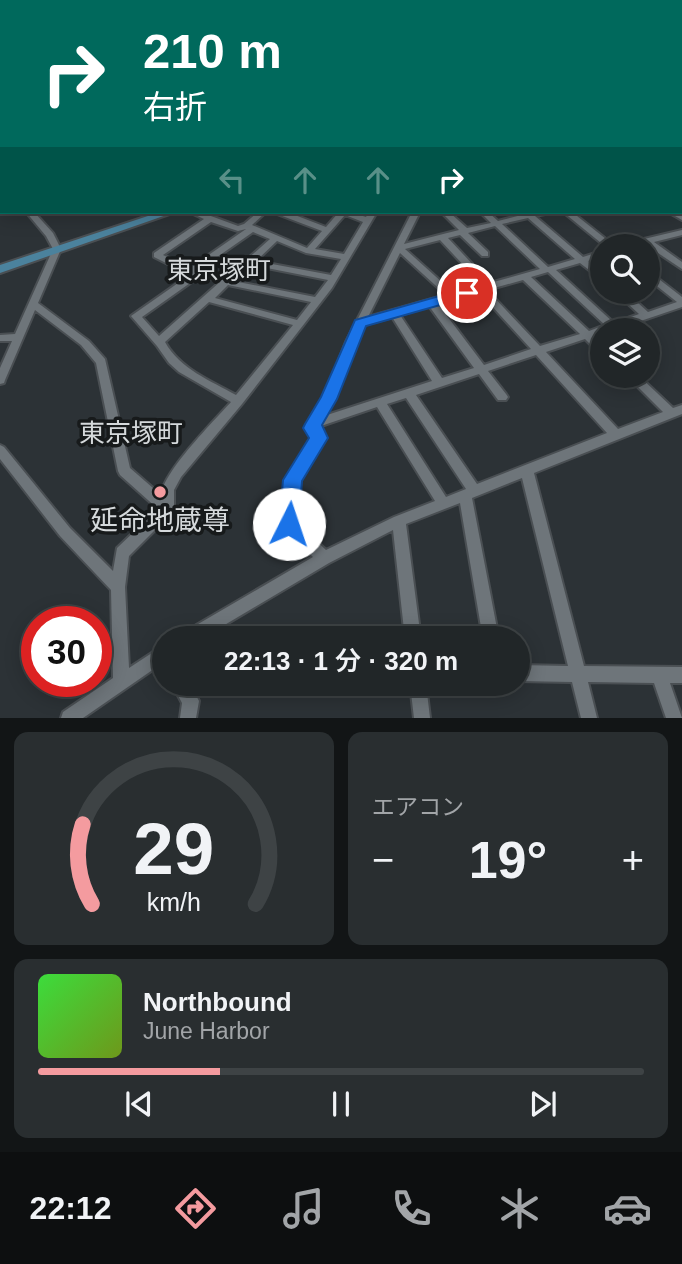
<!DOCTYPE html>
<html lang="ja">
<meta charset="utf-8">
<style>
:root{--surface:#212628;--page:#292e30;--text:#f1f3f6;--muted:#a2a5a8;--line:#3e4345;--accent:#f49b9f}
body{margin:0;font-family:Arial,"Noto Sans JP",sans-serif;background:var(--page);color:var(--text);height:100vh;display:flex;flex-direction:column;font-size:26px;white-space:nowrap}
*{box-sizing:border-box;margin:0}
p{font-size:23px;color:var(--muted)}
.icon{flex:none;width:38px;height:38px;fill:none;stroke:currentColor;stroke-width:2;stroke-linecap:round;stroke-linejoin:round}
.map{position:relative;height:718px;overflow:hidden}
.sheet{display:flex;flex-direction:column;gap:14px;padding:14px;background:#121516;flex:1}
.sheet>*{flex:none}
.guide{position:absolute;left:0px;top:0px;width:682px;height:214px;box-shadow:0 4px 18px #0003,0 0 0 2px var(--line);background:#00695c;color:#fff;overflow:hidden}
.buttons{position:absolute;left:590px;top:234px;display:grid;gap:14px}
.buttons a{display:grid;place-items:center;width:70px;height:70px;border-radius:50%;background:var(--surface);box-shadow:0 4px 18px #0003,0 0 0 2px var(--line);font-size:35px}
.speed{position:absolute;left:21px;top:606px;display:flex;gap:14px;font-size:35px;font-weight:700;text-align:center}
.speed>*{display:grid;place-content:center;width:91px;height:91px;border-radius:50%;background:var(--surface);box-shadow:0 4px 18px #0003,0 0 0 2px var(--line);line-height:1}
.speed .limit{border:10px solid #d22;background:#fff;color:#111}
.pin{position:absolute;display:grid;place-items:center;width:60px;height:60px;color:#fff;margin:-30px;border:4px solid #fff;border-radius:50%;box-shadow:0 2px 7px #0007}
.me{position:absolute;width:77px;margin:-38px;rotate:4deg;stroke-linejoin:round;filter:drop-shadow(0 0 5px #0008)}
.turn{display:flex;align-items:center;gap:24px;height:147px;padding:0 28px;font-size:32px}
.turn .icon{width:91px;height:91px;stroke-width:2.5}
.turn b{display:block;font-size:49px;line-height:60px}
.lanes{display:flex;align-items:center;height:66px;padding:0 28px;background:#0003;justify-content:center;gap:35px;direction:ltr}
.lanes .off{opacity:.35}
.big{font-size:52px;font-weight:600;line-height:1.1}
.sheet .tile{flex:1;display:flex;flex-direction:column;justify-content:center;gap:10px;min-width:0;padding:0 24px;border-radius:14px;background:var(--page)}
.sheet .dial{align-items:center;gap:0}
.dial svg{height:182px;overflow:visible;fill:none;stroke:var(--line);stroke-width:7;stroke-linecap:round;text-anchor:middle}
.dial text{fill:var(--text);stroke:none}
.song{display:flex;align-items:center;gap:21px}
.cover{width:84px;height:84px;border-radius:10px;background:linear-gradient(135deg,hsl(120 70% 55%),hsl(80 70% 35%))}
.played{height:7px;border-radius:4px;background:linear-gradient(90deg,var(--accent) 30%,var(--line) 30%)}
.keys{display:flex;justify-content:space-around;direction:ltr}
.heat{display:flex;justify-content:space-between;align-items:center;font-size:38px;direction:ltr}
.sheet .tiles{flex:1;display:grid;gap:14px;grid-template-columns:1fr 1fr}
.tile:last-child{grid-column:span 2}
.trip{position:absolute;left:152px;top:626px;width:378px;height:70px;border-radius:35px;background:var(--surface);box-shadow:0 4px 18px #0003,0 0 0 2px var(--line);font-weight:600;line-height:70px;text-align:center}
.menu{display:flex;height:112px;justify-content:space-around;align-items:center;background:#0d0f10;color:var(--muted)}
.menu .icon{width:49px;height:49px}
.menu .current{color:var(--accent)}
.menu b{font-size:32px;color:var(--text)}
.map>svg:first-child{display:block}
</style>
<div class="map">
<svg width="682" height="718" viewBox="0 0 682 718">
<rect width="100%" height="100%" fill="#2c3236"/>
<g fill="none" stroke-linecap="round" stroke-linejoin="round">
<defs>
<path id="minor" d="M46,0H51L44,2Z
M103,0H107L108,2H104Z
M169,0H173L174,2H170Z
M205,0L208,1L201,2Z
M259,0H263L265,2H260Z
M400,0H404L405,2H401Z
M418,0H422L424,2H419Z
M440,0H444L446,2H441Z
M617,0H623L616,2Z
M681,11H682V13H681Z
M0,16H2L1,20H0Z
M681,26H682V28H681Z
M0,29H2V32H0Z
M681,36H682V38H681Z
M0,43H2V47H0Z
M681,45H682V49L681,48Z
M0,52H2V56H0Z
M681,55H682V59H681Z
M0,64H2V68H0Z
M681,65L682,66V70L681,69Z
M681,75L682,76V80L681,79Z
M0,76H2V80H0Z
M681,84H682V88H681Z
M681,96H682V100H681Z
M0,97H2V101H0Z
M0,106H2V110H0Z
M681,108H682V114H681Z
M2,118V123L0,124V119Z
M681,128H682V134H681Z
M0,143H2V149H0Z
M681,153H682V159H681Z
M0,157H2V162H0Z
M681,170H682V174H681Z
M0,171H2V176H0Z
M681,182H682V186H681Z
M681,192H682V198H681Z
M26,212H34L53,233L61,249L38,303L89,341L105,359L130,468L161,495C164,471 213,422 231,402L179,372L169,363L157,346L131,316L191,274L184,272L154,257V253L204,219L189,212H200L238,226L244,224L258,212H266L252,225L307,248L322,231L277,214L276,212H287L326,227L339,212H350L366,217L369,212H377L332,288L242,404L181,477L174,490V508L171,514L129,556L125,587L129,668L164,645V662L83,718H61L63,712L113,678L111,590L60,536L0,459V445L4,447L70,528L113,571L117,548L158,509L120,475L118,471L96,363L81,345L35,310L5,380L4,383L0,384V368L12,341H0V335L15,334L53,249L46,236ZM345,215L363,222L344,254L315,249ZM211,222L238,231L246,229L190,268L163,255ZM253,232L270,239L227,277L200,269ZM277,241L306,253L341,259L331,275L256,261ZM251,265L328,280L315,297L233,281ZM200,276L221,281L159,336L142,317ZM228,285L311,302L297,320L215,298ZM209,302L293,325L236,395C211,381 180,369 165,342Z
M412,212H420L404,244L459,230L441,212H449L467,228L491,223L480,212H488L498,221L533,212H546L545,214L535,216L583,257L602,251V257L588,261L602,272V280L580,263L556,270L614,323L639,314L615,292H626L648,312L677,302L648,279V272L651,273L682,297V307L617,329L602,331V334L594,336L602,343V353L598,352L585,339L546,352L618,429L663,412L627,376H639L673,408L682,405V414L534,473L584,666L682,667V683H670L682,718H666L654,683L588,682L597,718H581L572,682L518,681V665L568,666L522,478L472,498L499,639H483L460,503L406,524L421,639H405L393,530L329,563L201,639H178L181,634L313,557L284,528L282,524L286,480L313,438L306,428L307,424L324,398L346,342ZM528,218L575,259L548,267L502,224ZM495,226L540,269L490,283L448,238L460,235L482,256H488V252L468,233ZM440,240L482,285L454,293L405,249ZM400,253L446,295L368,317ZM548,272L605,325L589,331L531,277ZM523,280L580,334L540,346L487,290ZM479,292L531,349L484,365L438,304ZM429,306L474,368L442,378L400,315ZM392,317L432,381L324,416C342,388 350,355 364,325ZM536,355L607,433L477,484L416,395L479,374L498,400H506L508,397L506,394L488,371ZM406,398L466,489L446,497L387,404ZM377,407L435,501L394,517L326,550L296,522L298,481L325,438L318,427Z
M563,212H572L616,247H606Z
M668,212H677L682,215V220Z
M682,230V235L654,242L682,262V269L646,245L638,247H624L644,239Z
M172,684H190L199,701L196,718H180L182,703Z
M410,684H426L430,718H414Z"/>
<path id="major" d="M0,2H2V6H0Z
M681,165H682V171H681Z
M160,212H175L0,273V265Z"/>
<path id="highway" d="M614,0L625,2H616Z
M681,20H682V25H681Z"/>
</defs>
<use href="#minor" stroke="#4a4f53" stroke-width="4"/>
<use href="#major" stroke="#4a4f53" stroke-width="4"/>
<use href="#highway" stroke="#4a4f53" stroke-width="3"/>
<use href="#minor" fill="#6e757a" fill-rule="evenodd"/>
<use href="#major" fill="#4b829d" fill-rule="evenodd"/>
<use href="#highway" fill="#348bb4" fill-rule="evenodd"/>
</g>
<path fill="#1a73e8" stroke="#114b97" stroke-width="2" d="M467,288L472,290V296L366,326L337,399L322,425L328,438L302,481L299,524L296,530L289,533L282,530L279,524L283,480L309,438L303,428L305,424L321,397L355,320Z"/>
<circle fill="#f49b9f" stroke="#171a1b" stroke-width="2.5" cx="160" cy="492" r="7"/>
<g text-anchor="middle" dominant-baseline="central" stroke-width="7" stroke-linejoin="round" paint-order="stroke">
<g font-size="26" fill="#d5d9db" stroke="#171a1b">
<text x="219" y="270">東京塚町</text>
<text x="131" y="433">東京塚町</text>
</g>
<g font-size="28" fill="#d5d9db" stroke="#171a1b">
<text x="160" y="520">延命地蔵尊</text>
</g>
</g>
</svg>
<div class="buttons">
<a><svg class="icon" aria-label="search" viewBox="0 0 24 24"><circle cx="10" cy="10" r="6"/><path d="M15 15l6 6"/></svg></a>
<a><svg class="icon" aria-label="layers" viewBox="0 0 24 24"><path d="M12 4l9 5-9 5-9-5zM3 14l9 5 9-5"/></svg></a>
</div>
<div class="speed"><div class="limit">30</div></div>
<div class="pin" style="left:467px;top:293px;background:#d93025"><svg class="icon" aria-label="arrive" viewBox="0 0 24 24"><path d="M6 21V4h12l-3 4 3 4H6"/></svg></div>
<svg class="me" style="left:289px;top:524px" viewBox="-20 -20 40 40"><circle r="19" fill="#fff"/><path d="M0-13L10 11 0 6-10 11z" fill="#1a73e8"/></svg>
<div class="trip">22:13 · 1 分 · 320 m</div>
<div class="guide">
<div class="turn"><svg class="icon" aria-label="right" viewBox="0 0 24 24"><path d="M7 20v-9h11M14 6l5 5-5 5"/></svg><div><b>210 m</b>右折</div></div>
<div class="lanes"><svg class="icon off" aria-label="left" viewBox="0 0 24 24"><path d="M17 20v-9H6M10 6l-5 5 5 5"/></svg><svg class="icon off" aria-label="ahead" viewBox="0 0 24 24"><path d="M12 20V5M6 11l6-6 6 6"/></svg><svg class="icon off" aria-label="ahead" viewBox="0 0 24 24"><path d="M12 20V5M6 11l6-6 6 6"/></svg><svg class="icon" aria-label="right" viewBox="0 0 24 24"><path d="M7 20v-9h11M14 6l5 5-5 5"/></svg></div>
</div>
</div>
<section class="sheet">
<div class="tiles">
<div class="tile dial"><svg viewBox="0 0 100 80">
<path d="M14 69A42 42 0 1 1 86 69"/>
<path d="M14 69A42 42 0 0 1 10 34" stroke="#f49b9f"/>
<text x="50" y="56" font-size="32" font-weight="700">29</text>
<text x="50" y="72" font-size="11">km/h</text>
</svg></div>
<div class="tile"><p>エアコン</p>
<div class="heat"><a>−</a><b class="big">19°</b><a>+</a></div>
</div>
<div class="tile">
<div class="song"><i class="cover"></i><div><b>Northbound</b><p>June Harbor</p></div></div>
<div class="played"></div>
<div class="keys"><svg class="icon" aria-label="previous" viewBox="0 0 24 24"><path d="M18 5L8 12l10 7zM5 5v14"/></svg><svg class="icon" aria-label="pause" viewBox="0 0 24 24"><path d="M8 5v14M16 5v14"/></svg><svg class="icon" aria-label="next" viewBox="0 0 24 24"><path d="M6 5l10 7-10 7zM19 5v14"/></svg></div>
</div>
</div>
</section>
<nav class="menu">
<b>22:12</b>
<svg class="icon current" aria-label="directions" viewBox="0 0 24 24"><path d="M12 3l9 9-9 9-9-9zM9 14v-3h6M13 9l2 2-2 2"/></svg>
<svg class="icon" aria-label="music" viewBox="0 0 24 24"><path d="M9 18V5l10-2v13"/><circle cx="6" cy="18" r="3"/><circle cx="16" cy="16" r="3"/></svg>
<svg class="icon" aria-label="phone" viewBox="0 0 24 24"><path d="M5 4h4l2 5-3 2q2 4 5 5l2-3 5 2v4C11 20 4 13 5 4z"/></svg>
<svg class="icon" aria-label="climate" viewBox="0 0 24 24"><path d="M12 3v18M4 7l16 10M4 17L20 7"/></svg>
<svg class="icon" aria-label="car" viewBox="0 0 24 24"><path d="M5 17H2v-5l4-1 3-4h7l3 4 3 1v5h-3M9 17h6M6 11h13"/><circle cx="7" cy="17" r="2"/><circle cx="17" cy="17" r="2"/></svg>
</nav>
